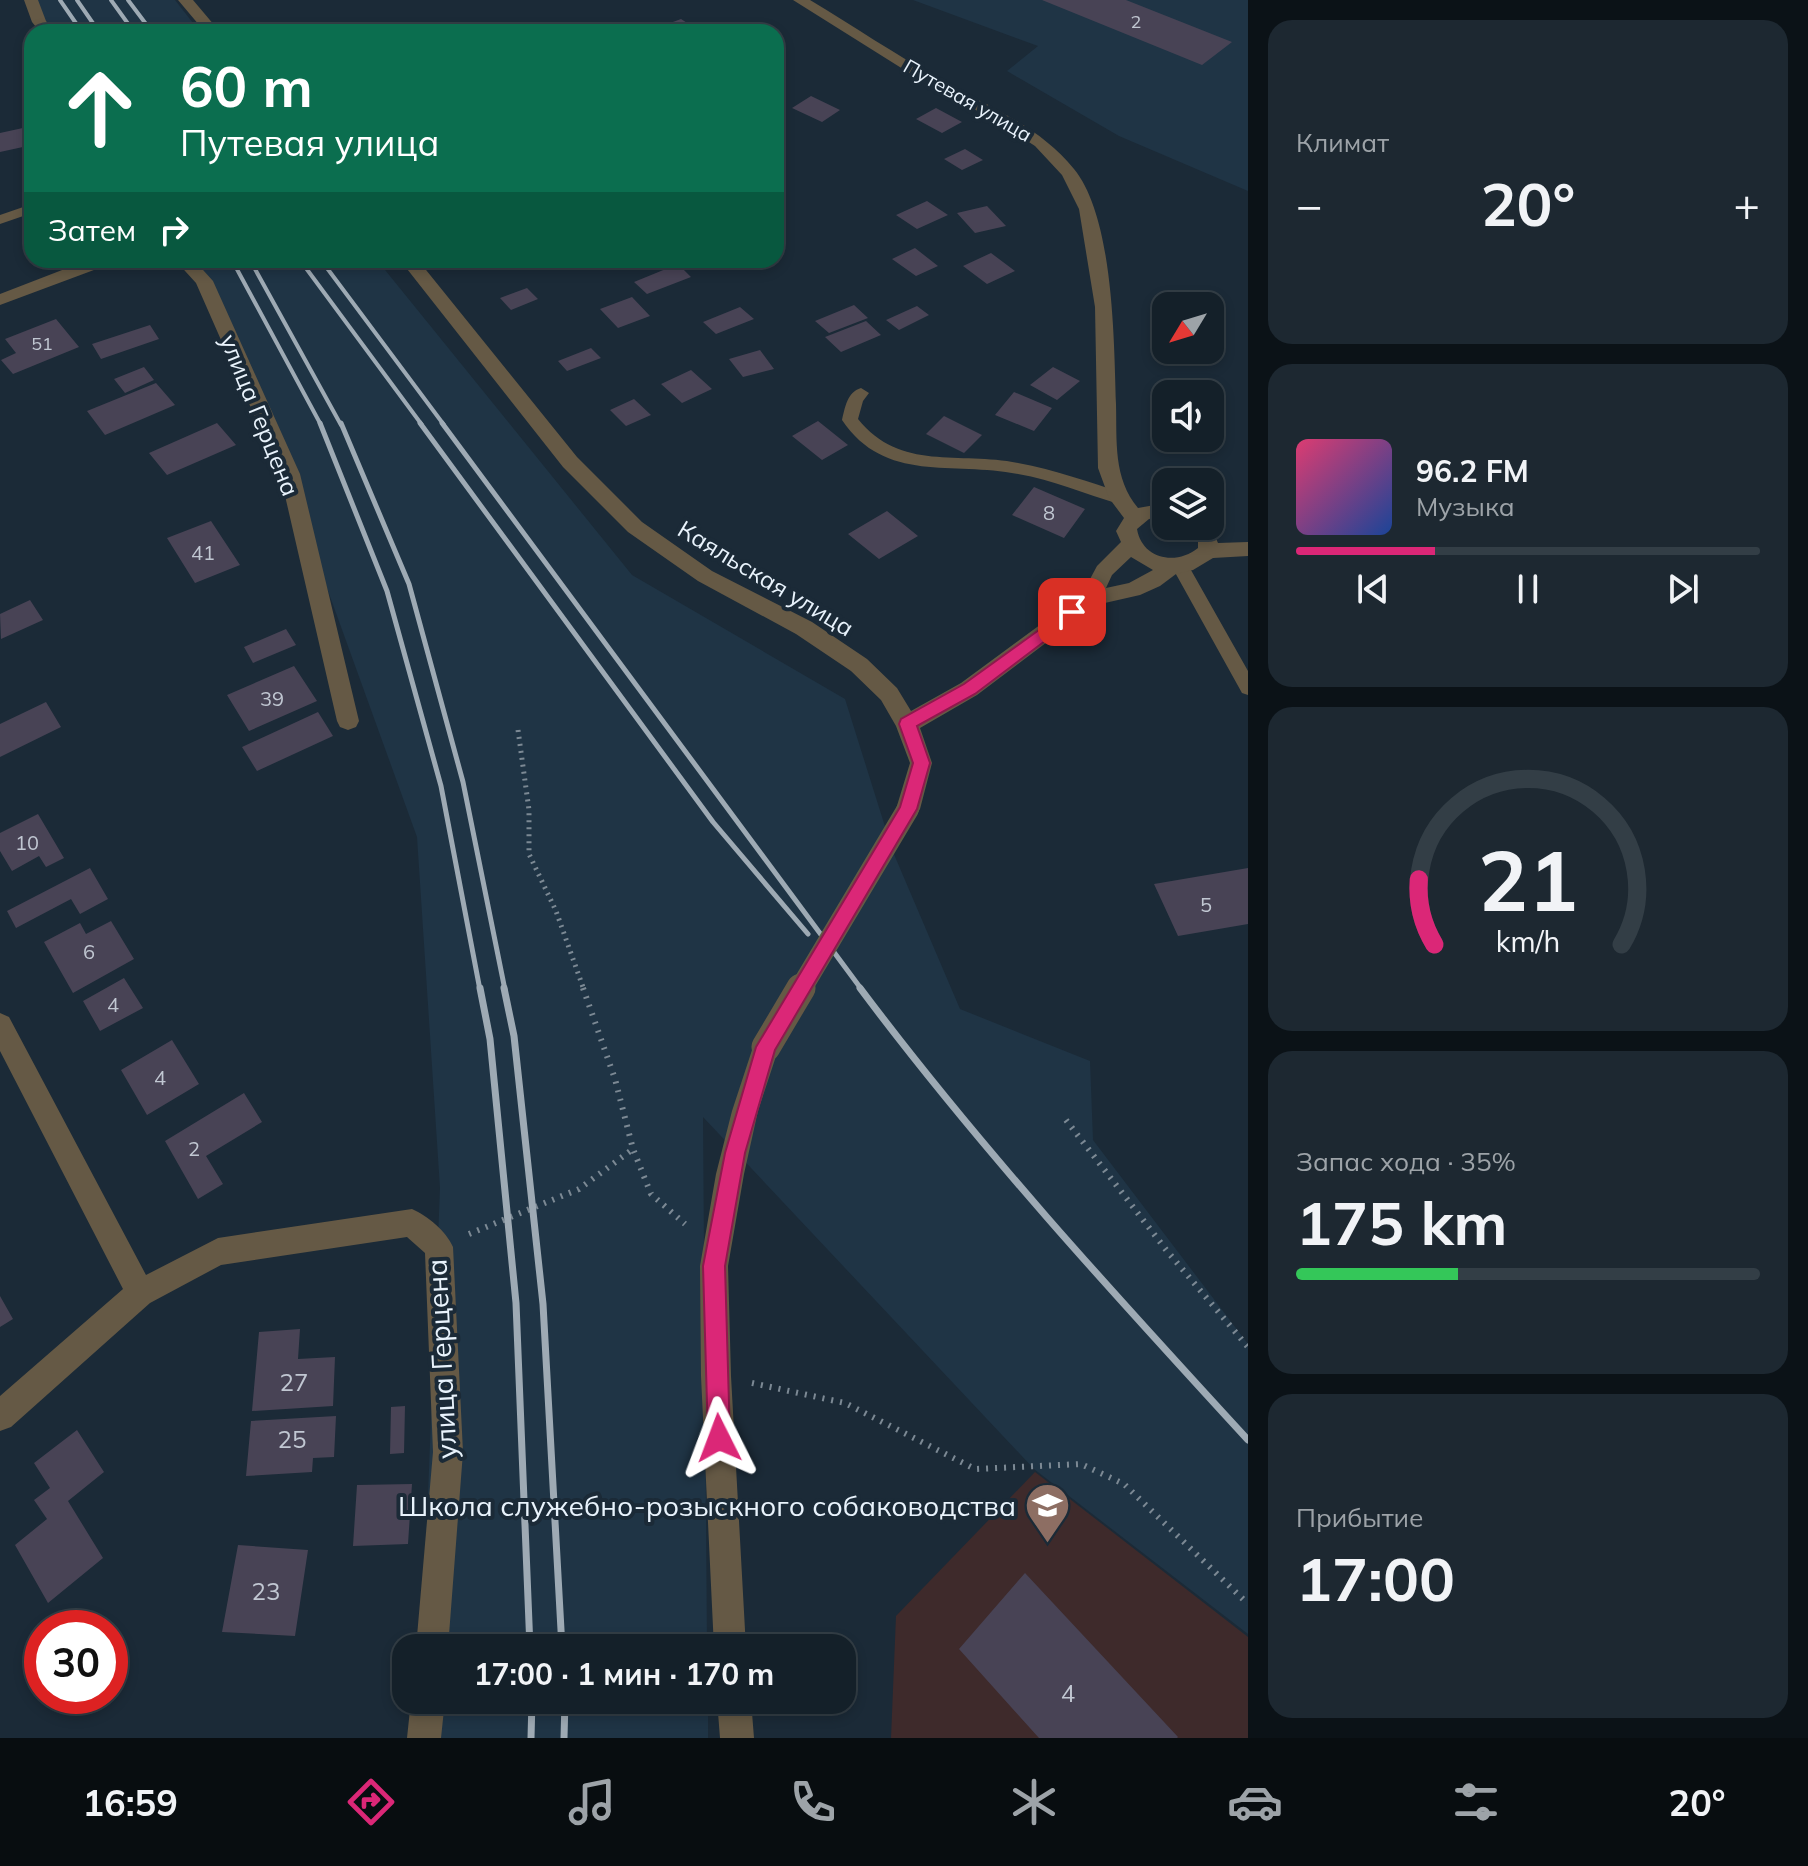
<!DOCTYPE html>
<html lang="ru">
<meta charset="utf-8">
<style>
:root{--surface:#142029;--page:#1d2831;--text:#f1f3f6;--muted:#9da3a8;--line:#333e46;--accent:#db2777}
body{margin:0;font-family:Mulish,sans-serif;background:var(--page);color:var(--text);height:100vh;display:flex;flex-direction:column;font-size:30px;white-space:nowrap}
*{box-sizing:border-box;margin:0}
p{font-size:26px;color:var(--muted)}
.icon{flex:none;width:44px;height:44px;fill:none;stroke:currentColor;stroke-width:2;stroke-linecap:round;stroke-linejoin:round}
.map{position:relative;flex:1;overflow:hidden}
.details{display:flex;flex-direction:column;gap:20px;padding:20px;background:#0b1217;width:560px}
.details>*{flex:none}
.guide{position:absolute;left:24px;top:24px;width:760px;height:244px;border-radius:24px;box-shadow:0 4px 12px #0003,0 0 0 2px var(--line);background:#0b6e4f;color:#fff;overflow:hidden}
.needle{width:52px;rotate:232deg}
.tools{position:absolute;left:1152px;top:292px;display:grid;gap:16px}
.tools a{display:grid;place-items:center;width:72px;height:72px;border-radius:16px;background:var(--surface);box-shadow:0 4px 12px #0003,0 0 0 2px var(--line);font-size:40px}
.speed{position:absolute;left:24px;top:1610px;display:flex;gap:16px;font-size:40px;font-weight:700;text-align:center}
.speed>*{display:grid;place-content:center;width:104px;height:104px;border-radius:50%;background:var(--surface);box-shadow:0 4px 12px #0003,0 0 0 2px var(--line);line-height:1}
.speed .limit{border:12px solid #d22;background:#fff;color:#111}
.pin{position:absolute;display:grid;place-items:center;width:68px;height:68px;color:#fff;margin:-34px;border-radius:16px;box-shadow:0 4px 12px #0006}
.me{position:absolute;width:88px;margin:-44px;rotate:357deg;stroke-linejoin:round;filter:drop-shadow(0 0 6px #0008)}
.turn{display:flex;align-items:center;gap:28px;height:168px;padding:0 24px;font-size:36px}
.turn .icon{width:104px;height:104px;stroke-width:2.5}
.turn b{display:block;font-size:56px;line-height:68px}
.then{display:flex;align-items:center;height:76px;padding:0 24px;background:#0003;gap:16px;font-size:30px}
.big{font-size:60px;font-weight:700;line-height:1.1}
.details .widget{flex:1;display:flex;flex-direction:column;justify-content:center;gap:12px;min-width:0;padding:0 28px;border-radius:24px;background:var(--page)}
.details .dial{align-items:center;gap:0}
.dial svg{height:208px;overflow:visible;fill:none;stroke:var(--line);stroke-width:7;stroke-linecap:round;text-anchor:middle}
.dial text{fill:var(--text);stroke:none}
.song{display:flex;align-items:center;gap:24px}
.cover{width:96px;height:96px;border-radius:12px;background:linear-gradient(135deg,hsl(340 70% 55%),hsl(220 70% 35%))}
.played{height:8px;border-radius:4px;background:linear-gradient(90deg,var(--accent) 30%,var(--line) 30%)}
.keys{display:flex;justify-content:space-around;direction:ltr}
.heat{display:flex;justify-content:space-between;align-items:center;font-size:44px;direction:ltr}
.charge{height:12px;border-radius:6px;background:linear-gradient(90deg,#34c759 35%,var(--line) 0)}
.trip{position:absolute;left:392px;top:1634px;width:464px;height:80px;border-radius:24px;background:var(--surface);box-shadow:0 4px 12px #0003,0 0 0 2px var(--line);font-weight:700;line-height:80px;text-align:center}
.dock{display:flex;height:128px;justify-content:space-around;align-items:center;background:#080d10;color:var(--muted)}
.dock .icon{width:56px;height:56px}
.dock .on{color:var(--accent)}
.dock b{font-size:36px;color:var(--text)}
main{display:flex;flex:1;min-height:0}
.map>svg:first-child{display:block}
</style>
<main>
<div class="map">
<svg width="1248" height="1738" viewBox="0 0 1248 1738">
<rect width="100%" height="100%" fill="#1b2a37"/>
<path fill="#1f3445" d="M26,0H175L200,32H46Z
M913,0H1248V191L1119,136L1007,71L1038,46Z
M185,260H377L632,575L845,699L893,852L960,1009L1090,1061L1093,1140L1248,1344V1634L1034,1469L703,1117L707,1648H422L440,1188L417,837L242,353Z
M420,1700H708V1738H419Z"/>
<path fill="#3e2a2b" d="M1035,1472L1248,1637V1738H891L896,1616Z"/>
<path fill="#484355" d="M1042,0H1126L1232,42L1202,65Z
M681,19L701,32H670L662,26Z
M811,96L840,110L822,122L792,108Z
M936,108L962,122L942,133L916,119Z
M32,126V145L0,152V133Z
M965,149L983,160L962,170L944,159Z
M927,201L948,215L917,229L896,215Z
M987,206L1006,226L975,233L957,213Z
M915,248L938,266L916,276L892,259Z
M991,253L1015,271L987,284L963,266Z
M678,264L691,277L647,294L634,282Z
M527,288L538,299L511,310L500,298Z
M632,297L650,316L618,328L600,309Z
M854,305L868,318L829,333L815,321Z
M917,306L929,315L899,330L886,320Z
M740,307L754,319L716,334L703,322Z
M56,319L79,347L13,374L1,360L16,353L5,339Z
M866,321L881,335L841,352L825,337Z
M150,325L159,339L101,359L92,344Z
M591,348L601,358L567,371L558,361Z
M760,350L774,369L743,377L729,359Z
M144,367L154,380L125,393L114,379Z
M1053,367L1080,381L1057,400L1030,385Z
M691,370L712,389L682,403L661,384Z
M156,383L175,405L105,435L87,411Z
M1014,392L1052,408L1034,431L995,415Z
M634,399L651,415L626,426L610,410Z
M944,416L982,435L964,453L926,434Z
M818,421L848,445L822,460L792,436Z
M217,423L236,445L167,475L149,453Z
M1034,487L1085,509L1064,538L1012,515Z
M887,511L918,536L879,559L848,534Z
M211,521L240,565L195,583L167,538Z
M30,600L43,620L1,639L0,614Z
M286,629L296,645L253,663L244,647Z
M294,666L317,701L249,731L227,695Z
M46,702L61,727L0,757V724Z
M318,712L333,736L257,771L242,747Z
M38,814L64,858L46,867L39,856L12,871L0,851V833Z
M90,868L108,899L80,914L71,899L16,928L7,911Z
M1248,868V924L1178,936L1154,884Z
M111,921L134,959L73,993L44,942L80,923L86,934Z
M124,978L143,1008L100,1031L83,1001Z
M172,1040L199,1084L147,1115L121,1070Z
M244,1093L262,1122L206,1156L223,1184L198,1199L165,1141Z
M0,1296L13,1319L0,1327Z
M300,1329L298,1359L335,1357L333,1406L252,1411L259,1332Z
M405,1406L404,1453L390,1454L391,1407Z
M336,1416L334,1457L313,1458L312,1472L246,1476L251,1421Z
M77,1430L104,1472L68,1501L103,1558L48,1603L15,1545L47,1519L34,1500L50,1488L34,1463Z
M412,1484L408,1544L353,1546L357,1485Z
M238,1545L308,1550L295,1636L222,1632Z
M1025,1573L1178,1737L1177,1738H1039L959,1649Z"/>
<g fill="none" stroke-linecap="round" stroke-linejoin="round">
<path stroke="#7c8994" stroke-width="5" stroke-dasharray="2 5" stroke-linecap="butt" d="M518,730L529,810V854L556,911L584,990"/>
<path stroke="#7c8994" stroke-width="6" stroke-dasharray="2 7" stroke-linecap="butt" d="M583,988L615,1079L633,1149L651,1194L685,1224
M1066,1120L1167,1251L1248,1347
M469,1234L579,1189L633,1149
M752,1383L845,1403L975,1469L1081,1464L1124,1484L1248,1604"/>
<path fill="#655945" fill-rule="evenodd" d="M32,204V213L0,224V215Z
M861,388L869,393L863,401L858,419C900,472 960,451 1018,463C1055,470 1090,482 1125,494L1127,498L1119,504C1085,494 1053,480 1018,474C953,461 885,484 842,420C845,408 847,392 861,388Z
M1181,561L1187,563L1248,671V695L1242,693L1172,567Z"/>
<path fill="#655945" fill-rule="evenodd" d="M24,0H38L46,21L55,32H40L32,22Z
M178,0H193L220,32H205Z
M793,0H810C853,26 895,54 939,79C987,106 1038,125 1074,169C1114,218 1114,342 1116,404C1117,441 1113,478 1138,508L1166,503V517L1149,519L1137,529C1142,559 1176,566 1198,548V539L1190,526L1210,525L1218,543L1248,542V556L1213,558L1193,570L1176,574L1160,586L1140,595L1096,605L977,695L920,728L932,763L920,809L916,816L908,819L900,816L896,809L910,763L896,726L881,700L851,671L796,634L698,581L628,532L563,467L400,260H418L577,457L642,522L712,571L812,622L867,659L897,688L911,711L961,683L1082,594L1097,566L1121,542L1116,531L1124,518L1109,498L1098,468L1095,307L1079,209L1062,175L1035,146L993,119L930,86ZM1131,557L1153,570L1129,583L1106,588L1112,575Z
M88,260H113L110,264L0,305V294Z
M175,260H194L213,281L300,474L359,721L356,727L348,730L340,727L337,721L280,474L196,283Z
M0,1013L9,1017L146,1275L218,1238L412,1209C428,1216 446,1231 453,1247L463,1452L448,1648H416L433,1452L425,1253L407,1237L221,1265L150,1303L11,1427L0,1431V1396L123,1289L0,1051Z
M766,1035L775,1039L779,1047L758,1111L744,1174L728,1266L731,1376L746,1648H714L701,1376L700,1266L716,1174L732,1111L753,1047L757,1039Z
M411,1700H445L441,1738H407Z
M717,1700H751L754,1738H720Z"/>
<path stroke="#9eaab4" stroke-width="4" d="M60,0L82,32
M77,0L99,32
M111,0L134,32
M128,0L152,32
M232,260L321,425
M250,260L341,425
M300,260L422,425
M321,260L444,425"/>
<path stroke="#9eaab4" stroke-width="5" d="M320,423L387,591L441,786L480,990
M341,423L409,584L463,782L505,990
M420,423L713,822L808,934
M442,423L862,990"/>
<path stroke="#9eaab4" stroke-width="7" d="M480,988L490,1039L516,1303L530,1648
M504,988L514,1036L543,1304L562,1648
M860,988C979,1147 1114,1294 1248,1440
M531,1738L532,1700
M564,1738L565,1700"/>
<path stroke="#655945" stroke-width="22" d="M800,990L908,809"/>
<path stroke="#655945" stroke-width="29" d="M766,1047L801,988"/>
</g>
<path fill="#db2777" stroke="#8e194d" stroke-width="2" d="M1072,606L1078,607V616L975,694L917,726L930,763L917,809L775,1050L745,1153L725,1266L730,1438L727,1447L719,1450L711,1447L708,1438L703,1266L725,1153L756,1047L900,807L913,763L899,724L901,719L964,684Z"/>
<defs>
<symbol id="school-pin" viewBox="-11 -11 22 30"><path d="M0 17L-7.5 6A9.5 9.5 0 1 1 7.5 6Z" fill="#8d6e63" stroke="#1b2a37"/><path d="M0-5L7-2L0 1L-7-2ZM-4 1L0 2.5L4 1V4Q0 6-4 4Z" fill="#fff"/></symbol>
</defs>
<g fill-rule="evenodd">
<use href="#school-pin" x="1022" y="1480" width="51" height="69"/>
</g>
<g text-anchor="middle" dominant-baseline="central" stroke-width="8" stroke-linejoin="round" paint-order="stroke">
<g font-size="18" fill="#c1c7d2">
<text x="1136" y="21">2</text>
<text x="42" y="343">51</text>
</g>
<g font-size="20" fill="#e9f3fc" stroke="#1b2a37">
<text transform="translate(968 100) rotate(30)">Путевая улица</text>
</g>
<g font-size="20" fill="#c1c7d2">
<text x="1049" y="512">8</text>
<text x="203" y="552">41</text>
<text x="272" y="698">39</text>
<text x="27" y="842">10</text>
<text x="1206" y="904">5</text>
<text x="89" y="951">6</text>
<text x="113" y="1004">4</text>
<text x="160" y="1077">4</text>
<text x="194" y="1148">2</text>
</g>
<g font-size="24" fill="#e9f3fc" stroke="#1b2a37">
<text transform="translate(260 415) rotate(68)">улица Герцена</text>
<text transform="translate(766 578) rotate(31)">Каяльская улица</text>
</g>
<g font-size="24" fill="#c1c7d2">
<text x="294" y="1382">27</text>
<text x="292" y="1439">25</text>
<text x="266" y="1591">23</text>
<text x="1068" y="1693">4</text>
</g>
<g font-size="28" fill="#e9f3fc" stroke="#1b2a37">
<text transform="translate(441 1359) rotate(-93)">улица Герцена</text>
</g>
<g font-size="28" fill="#e9f3fc" stroke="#1b2a37" text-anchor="end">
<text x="1016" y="1505">Школа служебно-розыскного собаководства</text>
</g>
</g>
</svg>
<div class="tools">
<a><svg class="needle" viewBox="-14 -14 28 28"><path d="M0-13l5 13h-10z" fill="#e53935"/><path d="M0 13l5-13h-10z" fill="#9da3a8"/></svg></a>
<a><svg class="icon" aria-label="sound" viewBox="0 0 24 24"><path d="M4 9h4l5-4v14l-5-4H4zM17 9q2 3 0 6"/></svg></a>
<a><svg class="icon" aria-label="layers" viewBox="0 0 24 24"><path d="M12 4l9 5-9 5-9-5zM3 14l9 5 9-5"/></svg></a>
</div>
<div class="speed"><div class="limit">30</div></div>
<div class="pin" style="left:1072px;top:612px;background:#d93025"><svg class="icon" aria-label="arrive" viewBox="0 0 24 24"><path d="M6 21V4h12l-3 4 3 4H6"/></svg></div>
<svg class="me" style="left:719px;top:1438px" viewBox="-20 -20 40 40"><path d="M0-17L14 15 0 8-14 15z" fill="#db2777" stroke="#fff" stroke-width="4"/></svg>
<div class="trip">17:00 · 1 мин · 170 m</div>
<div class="guide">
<div class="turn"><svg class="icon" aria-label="ahead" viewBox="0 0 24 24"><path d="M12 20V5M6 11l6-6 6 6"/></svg><div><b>60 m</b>Путевая улица</div></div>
<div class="then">Затем<svg class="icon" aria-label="right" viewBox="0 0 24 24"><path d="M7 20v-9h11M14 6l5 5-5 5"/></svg></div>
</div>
</div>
<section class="details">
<div class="widget"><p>Климат</p>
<div class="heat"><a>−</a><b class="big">20°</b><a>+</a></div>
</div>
<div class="widget">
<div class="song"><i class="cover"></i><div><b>96.2 FM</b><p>Музыка</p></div></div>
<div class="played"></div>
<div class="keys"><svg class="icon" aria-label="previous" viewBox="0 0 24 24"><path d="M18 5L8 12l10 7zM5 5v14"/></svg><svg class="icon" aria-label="pause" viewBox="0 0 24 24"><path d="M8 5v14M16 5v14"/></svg><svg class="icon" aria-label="next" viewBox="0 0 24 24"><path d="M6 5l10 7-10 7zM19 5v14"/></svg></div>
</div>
<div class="widget dial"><svg viewBox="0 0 100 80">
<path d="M14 69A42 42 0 1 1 86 69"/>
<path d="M14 69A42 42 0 0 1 8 44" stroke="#db2777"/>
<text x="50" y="56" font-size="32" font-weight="700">21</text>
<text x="50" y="72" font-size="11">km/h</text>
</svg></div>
<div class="widget"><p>Запас хода · 35%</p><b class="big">175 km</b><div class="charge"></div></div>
<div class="widget"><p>Прибытие</p><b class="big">17:00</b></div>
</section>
</main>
<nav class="dock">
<b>16:59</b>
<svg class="icon on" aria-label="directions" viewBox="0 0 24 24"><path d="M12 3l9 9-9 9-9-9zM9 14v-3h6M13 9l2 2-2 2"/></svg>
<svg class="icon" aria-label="music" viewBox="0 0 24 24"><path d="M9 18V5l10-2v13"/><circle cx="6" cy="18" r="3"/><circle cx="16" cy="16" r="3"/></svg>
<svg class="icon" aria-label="phone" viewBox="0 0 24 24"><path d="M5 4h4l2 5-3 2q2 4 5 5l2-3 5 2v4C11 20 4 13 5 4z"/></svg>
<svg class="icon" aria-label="climate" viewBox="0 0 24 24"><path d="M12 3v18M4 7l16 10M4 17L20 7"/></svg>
<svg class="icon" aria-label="car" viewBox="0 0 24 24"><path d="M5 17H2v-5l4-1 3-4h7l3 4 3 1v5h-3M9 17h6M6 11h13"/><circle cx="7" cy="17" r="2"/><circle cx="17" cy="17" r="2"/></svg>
<svg class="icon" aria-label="filters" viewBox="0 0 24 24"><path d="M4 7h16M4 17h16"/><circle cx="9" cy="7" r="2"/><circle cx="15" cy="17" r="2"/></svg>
<b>20°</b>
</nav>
